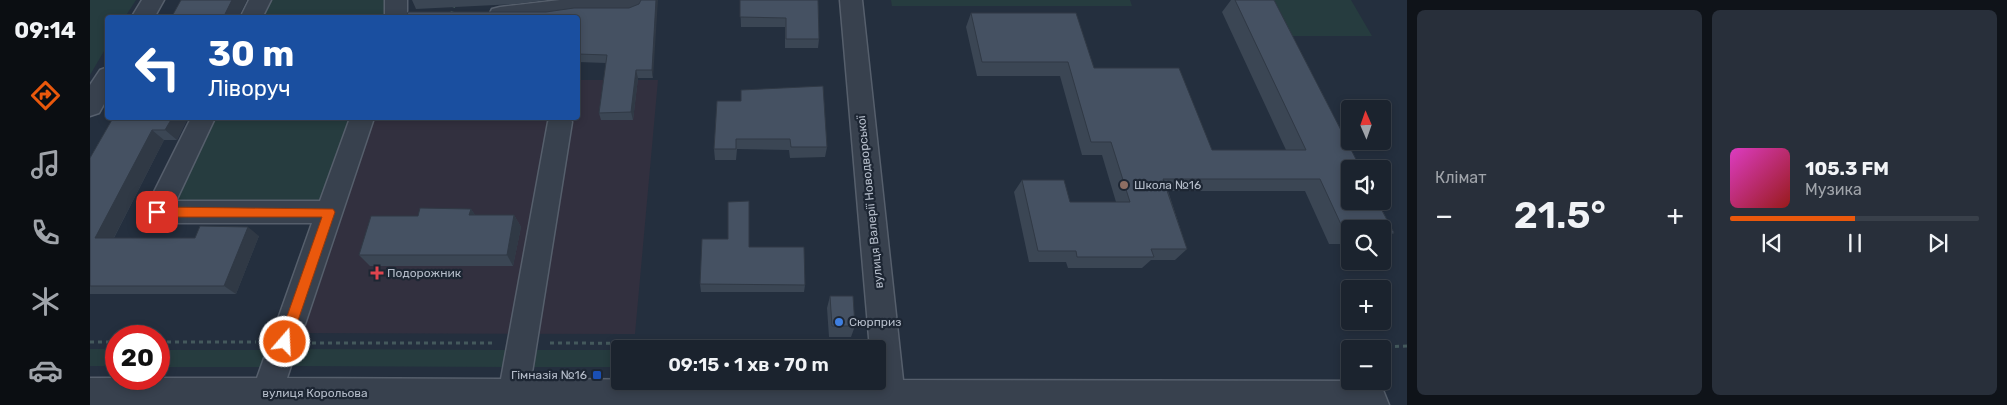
<!DOCTYPE html>
<html lang="uk">
<meta charset="utf-8">
<style>
:root{--surface:#1b232e;--page:#282f3a;--text:#f1f3f6;--muted:#a0a4aa;--line:#39404a;--accent:#ea580c}
body{margin:0;font-family:Rubik,sans-serif;background:var(--page);color:var(--text);height:100vh;display:flex;flex-direction:column;font-size:19px;white-space:nowrap}
*{box-sizing:border-box;margin:0}
p{font-size:16px;color:var(--muted)}
.icon{flex:none;width:28px;height:28px;fill:none;stroke:currentColor;stroke-width:2;stroke-linecap:round;stroke-linejoin:round}
.map{position:relative;flex:1;overflow:hidden}
.sheet{display:flex;flex-direction:column;gap:10px;padding:10px;background:#0f1319;width:600px}
.sheet>*{flex:none}
.banner{position:absolute;left:15px;top:15px;width:475px;height:105px;border-radius:5px;box-shadow:0 2px 8px #0003,0 0 0 1px var(--line);background:#1a4fa0;color:#fff;overflow:hidden}
.needle{width:32px;rotate:358deg}
.tools{position:absolute;left:1251px;top:100px;display:grid;gap:10px}
.tools a{display:grid;place-items:center;width:50px;height:50px;border-radius:5px;background:var(--surface);box-shadow:0 2px 8px #0003,0 0 0 1px var(--line);font-size:25px}
.speed{position:absolute;left:15px;top:325px;display:flex;gap:10px;font-size:25px;font-weight:700;text-align:center}
.speed>*{display:grid;place-content:center;width:65px;height:65px;border-radius:50%;background:var(--surface);box-shadow:0 2px 8px #0003,0 0 0 1px var(--line);line-height:1}
.speed .limit{border:8px solid #d22;background:#fff;color:#111}
.pin{position:absolute;display:grid;place-items:center;width:42px;height:42px;color:#fff;margin:-21px;border-radius:10px;box-shadow:0 2px 8px #0006}
.me{position:absolute;width:55px;margin:-28px;rotate:19deg;stroke-linejoin:round;filter:drop-shadow(0 0 4px #0008)}
.turn{display:flex;align-items:center;gap:18px;height:105px;padding:0 20px;font-size:22px}
.turn .icon{width:65px;height:65px;stroke-width:2.5}
.turn b{display:block;font-size:35px;line-height:42px}
.big{font-size:38px;font-weight:600;line-height:1.1}
.sheet .card{flex:1;display:flex;flex-direction:column;justify-content:center;gap:8px;min-width:0;padding:0 18px;border-radius:8px;background:var(--page)}
.song{display:flex;align-items:center;gap:15px}
.cover{width:60px;height:60px;border-radius:8px;background:linear-gradient(135deg,hsl(310 70% 55%),hsl(0 70% 35%))}
.played{height:5px;border-radius:2px;background:linear-gradient(90deg,var(--accent) 50%,var(--line) 50%)}
.keys{display:flex;justify-content:space-around;direction:ltr}
.heat{display:flex;justify-content:space-between;align-items:center;font-size:28px;direction:ltr}
.sheet .tiles{flex:1;display:grid;gap:10px;grid-template-columns:repeat(2,1fr)}
.trip{position:absolute;left:521px;top:340px;width:275px;height:50px;border-radius:5px;background:var(--surface);box-shadow:0 2px 8px #0003,0 0 0 1px var(--line);font-weight:600;line-height:50px;text-align:center}
main{display:flex;flex:1;min-height:0}
.menu{display:flex;flex-direction:column;width:90px;justify-content:space-around;align-items:center;background:#0b0e12;color:var(--muted)}
.menu .icon{width:35px;height:35px}
.menu .on{color:var(--accent)}
.menu b{font-size:22px;color:var(--text)}
.map>svg:first-child{display:block}
</style>
<main>
<nav class="menu">
<b>09:14</b>
<svg class="icon on" aria-label="directions" viewBox="0 0 24 24"><path d="M12 3l9 9-9 9-9-9zM9 14v-3h6M13 9l2 2-2 2"/></svg>
<svg class="icon" aria-label="music" viewBox="0 0 24 24"><path d="M9 18V5l10-2v13"/><circle cx="6" cy="18" r="3"/><circle cx="16" cy="16" r="3"/></svg>
<svg class="icon" aria-label="phone" viewBox="0 0 24 24"><path d="M5 4h4l2 5-3 2q2 4 5 5l2-3 5 2v4C11 20 4 13 5 4z"/></svg>
<svg class="icon" aria-label="climate" viewBox="0 0 24 24"><path d="M12 3v18M4 7l16 10M4 17L20 7"/></svg>
<svg class="icon" aria-label="car" viewBox="0 0 24 24"><path d="M5 17H2v-5l4-1 3-4h7l3 4 3 1v5h-3M9 17h6M6 11h13"/><circle cx="7" cy="17" r="2"/><circle cx="17" cy="17" r="2"/></svg>
</nav>
<div class="map">
<svg width="1317" height="405" viewBox="0 0 1317 405">
<rect width="100%" height="100%" fill="#242f3e"/>
<path fill="#32303f" d="M488,80H568L545,334L205,333L278,118H488Z"/>
<path fill="#263c3f" d="M0,0H46L35,17L18,18L17,46L0,75Z
M178,0H300V17L169,18Z
M801,0H1040L1042,6H802Z
M1178,0H1261L1282,36H1196Z
M122,118H265L236,202H81Z
M0,349H26V366H0Z
M208,349L420,350L417,367L202,366Z
M69,350H178L172,367H69Z
M439,350H530V367H436Z"/>
<g fill="none" stroke-linecap="round" stroke-linejoin="round">
<defs>
<path id="minor" d="M52,0H74L64,18H41Z
M159,0H181L172,18H150Z
M295,0H317V18H295Z
M470,0H553L549,12L541,14C494,14 447,18 400,18L399,15L402,9L410,7Z
M750,0H772L813,380L1281,381L1291,385L1299,405H0V378H167L222,223H67L58,220L54,212L101,118H125L86,201H230L260,118H284L197,378L411,379L458,122L460,118H480L482,122L441,379L788,381V349H780Z
M18,67V97L9,113L0,116V85L10,70Z"/>
</defs>
<use href="#minor" stroke="#565f6c" stroke-width="3"/>
<path stroke="#44595c" stroke-width="3" stroke-dasharray="4 4" stroke-linecap="butt" d="M361,15L366,0
M0,342H26
M69,342H166
M222,343H406
M460,343L766,344
M1291,349V347L1317,346"/>
<use href="#minor" fill="#38414e" fill-rule="evenodd"/>
</g>
<path fill="#3b4654" d="M322,0H457L425,4L326,9Z
M551,0L563,78H548L543,120H511L509,113L516,63L488,62V18L456,12L539,8L549,4Z
M650,0H728L729,39L728,48H695V27H651Z
M1141,0H1184L1304,233L1292,240V229H1260V244H1239L1215,191H1078L1097,249L1085,260H1061L1052,268H978L976,262H939L924,192L932,180L980,202H1026L1012,155H992L970,76H887L876,27L881,13L1004,68L1122,150H1196L1132,12Z
M627,101L737,147L735,157L700,158L699,150L647,149L646,160H625L624,149Z
M23,118H98L87,140H74L24,238H105L169,236L146,294H0V158Z
M381,209L385,215H424L431,227L423,266H280L269,255L328,216Z
M659,247L715,285L714,292H611L610,284Z
M740,296L765,326L761,337H739L737,308Z"/>
<path fill="#303945" d="M142,0H157L148,18H133Z
M566,0H568L563,78L562,70Z
M546,70L548,78L543,120L541,112Z
M82,118H98L87,140L75,130Z
M62,130L74,140L19,247L5,238Z
M381,209L388,220L379,215Z
M424,215L431,227L423,266L417,255Z
M158,227L169,236L146,294L134,286Z"/>
<path fill="#455162" stroke="#303945" d="M91,0H142L133,18H81Z
M551,0H566L562,70H546L541,112L509,113L517,55L488,54V18H316L318,12H456L484,8H539L549,4Z
M650,0H728L729,39H696V18L650,17Z
M1145,0H1184L1271,169H1260V201H1287L1304,233H1292V229H1260V233H1255L1230,179H1073L1097,249H1061L1064,257H987L986,251H948L932,180H974L980,202H1040L1021,142H1001L978,62H892L881,13H986L1004,68H1089L1122,150H1216Z
M733,86L737,147H701L700,139H646V149H624L627,101H651V90Z
M23,118H82L75,130H62L5,238H105L110,226L158,227L134,286H0V158Z
M659,201V247H714L715,285L610,284L612,239H638V202Z
M330,208L381,209L379,215H424L417,255H269L281,216H328Z
M740,296H763L765,326H742Z"/>
<path fill="#ea580c" stroke="#983908" d="M67,207L243,209L245,212L199,347L195,348L190,347L188,342L232,217H67L61,212Z"/>
<circle fill="#8d6e63" stroke="#1d2633" stroke-width="2" cx="1034" cy="185" r="5"/>
<path fill="#e0444e" stroke="#1d2633" stroke-width="2" d="M284.5 265.5h5v5h5v5h-5v5h-5v-5h-5v-5h5z"/>
<circle fill="#3f7fe0" stroke="#1d2633" stroke-width="2" cx="749" cy="322" r="5"/>
<rect fill="#1a4fb4" stroke="#1d2633" stroke-width="2" x="502" y="370" width="10" height="10" rx="2.5"/>
<g text-anchor="middle" dominant-baseline="central" stroke-width="4.5" stroke-linejoin="round" paint-order="stroke">
<g font-size="12" fill="#b4bcc9" stroke="#1d2633" text-anchor="start">
<text x="1044" y="185">Школа №16</text>
<text x="297" y="273">Подорожник</text>
<text x="759" y="322">Сюрприз</text>
<text x="497" y="375" text-anchor="end">Гімназія №16</text>
</g>
<g font-size="12" fill="#b4bcc9" stroke="#1d2633">
<text transform="translate(780 202) rotate(-96)">вулиця Валерії Новодворської</text>
<text x="225" y="393">вулиця Корольова</text>
</g>
</g>
</svg>
<div class="tools">
<a><svg class="needle" viewBox="-14 -14 28 28"><path d="M0-13l5 13h-10z" fill="#e53935"/><path d="M0 13l5-13h-10z" fill="#a0a4aa"/></svg></a>
<a><svg class="icon" aria-label="sound" viewBox="0 0 24 24"><path d="M4 9h4l5-4v14l-5-4H4zM17 9q2 3 0 6"/></svg></a>
<a><svg class="icon" aria-label="search" viewBox="0 0 24 24"><circle cx="10" cy="10" r="6"/><path d="M15 15l6 6"/></svg></a>
<a>+</a>
<a>−</a>
</div>
<div class="speed"><div class="limit">20</div></div>
<div class="pin" style="left:67px;top:212px;background:#d93025"><svg class="icon" aria-label="arrive" viewBox="0 0 24 24"><path d="M6 21V4h12l-3 4 3 4H6"/></svg></div>
<svg class="me" style="left:195px;top:342px" viewBox="-20 -20 40 40"><circle r="17" fill="#ea580c" stroke="#fff" stroke-width="3"/><path d="M0-11L8 9 0 5-8 9z" fill="#fff"/></svg>
<div class="trip">09:15 · 1 хв · 70 m</div>
<div class="banner">
<div class="turn"><svg class="icon" aria-label="left" viewBox="0 0 24 24"><path d="M17 20v-9H6M10 6l-5 5 5 5"/></svg><div><b>30 m</b>Ліворуч</div></div>
</div>
</div>
<section class="sheet">
<div class="tiles">
<div class="card"><p>Клімат</p>
<div class="heat"><a>−</a><b class="big">21.5°</b><a>+</a></div>
</div>
<div class="card">
<div class="song"><i class="cover"></i><div><b>105.3 FM</b><p>Музика</p></div></div>
<div class="played"></div>
<div class="keys"><svg class="icon" aria-label="previous" viewBox="0 0 24 24"><path d="M18 5L8 12l10 7zM5 5v14"/></svg><svg class="icon" aria-label="pause" viewBox="0 0 24 24"><path d="M8 5v14M16 5v14"/></svg><svg class="icon" aria-label="next" viewBox="0 0 24 24"><path d="M6 5l10 7-10 7zM19 5v14"/></svg></div>
</div>
</div>
</section>
</main>
